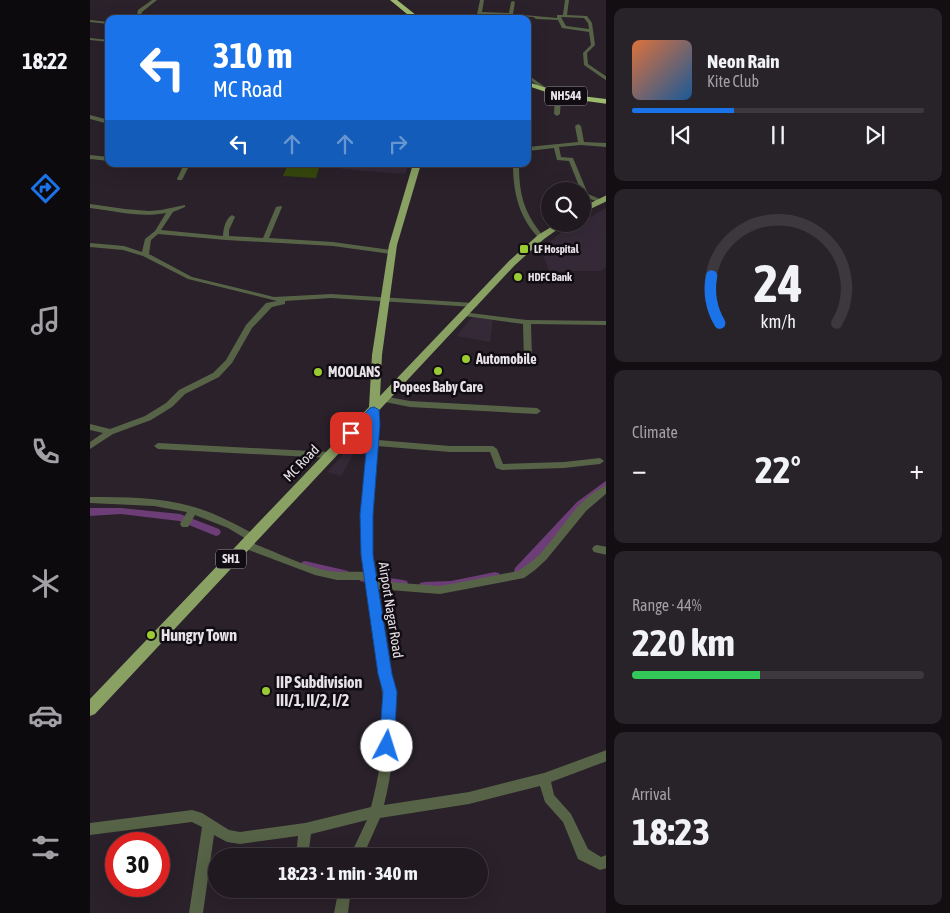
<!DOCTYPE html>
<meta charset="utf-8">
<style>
:root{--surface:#201920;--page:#282229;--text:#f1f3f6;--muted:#a2a0a5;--line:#3d383e;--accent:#1a73e8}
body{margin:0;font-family:"Asap Condensed",sans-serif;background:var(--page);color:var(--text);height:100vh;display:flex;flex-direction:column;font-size:19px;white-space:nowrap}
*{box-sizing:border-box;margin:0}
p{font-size:16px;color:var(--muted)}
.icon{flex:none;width:28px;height:28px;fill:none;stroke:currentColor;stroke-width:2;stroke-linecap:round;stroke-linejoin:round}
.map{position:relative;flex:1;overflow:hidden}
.drawer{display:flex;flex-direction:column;gap:8px;padding:8px;background:#120e12;width:344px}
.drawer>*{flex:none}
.top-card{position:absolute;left:15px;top:15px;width:426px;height:152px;border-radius:10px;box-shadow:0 5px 20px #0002,0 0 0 1px var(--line);background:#1a73e8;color:#fff;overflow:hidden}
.controls{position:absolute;left:451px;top:182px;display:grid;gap:10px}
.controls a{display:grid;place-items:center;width:50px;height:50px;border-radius:50%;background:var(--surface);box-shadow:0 5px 20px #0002,0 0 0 1px var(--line);font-size:25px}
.speed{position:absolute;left:15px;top:832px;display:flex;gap:10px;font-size:25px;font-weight:700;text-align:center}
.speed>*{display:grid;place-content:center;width:65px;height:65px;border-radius:50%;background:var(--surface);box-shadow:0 5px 20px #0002,0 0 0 1px var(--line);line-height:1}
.speed .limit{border:8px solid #d22;background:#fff;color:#111}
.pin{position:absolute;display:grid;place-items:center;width:42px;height:42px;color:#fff;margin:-21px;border-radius:10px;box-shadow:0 2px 8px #0006}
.me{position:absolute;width:55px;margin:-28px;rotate:5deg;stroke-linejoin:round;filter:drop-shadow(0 0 4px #0008)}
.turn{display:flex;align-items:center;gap:18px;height:105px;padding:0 25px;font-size:22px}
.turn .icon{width:65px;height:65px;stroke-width:2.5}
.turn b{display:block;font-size:35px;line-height:42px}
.lanes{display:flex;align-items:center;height:48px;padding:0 25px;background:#0003;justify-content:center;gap:25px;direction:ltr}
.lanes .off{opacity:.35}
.big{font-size:38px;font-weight:700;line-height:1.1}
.drawer .widget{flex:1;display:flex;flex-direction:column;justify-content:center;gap:8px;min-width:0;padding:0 18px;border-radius:10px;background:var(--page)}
.drawer .dial{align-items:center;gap:0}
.dial svg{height:130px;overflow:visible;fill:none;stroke:var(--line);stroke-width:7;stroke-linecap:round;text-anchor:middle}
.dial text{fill:var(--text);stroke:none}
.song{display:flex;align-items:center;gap:15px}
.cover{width:60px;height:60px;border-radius:8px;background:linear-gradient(135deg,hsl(20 70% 55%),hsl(210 70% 35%))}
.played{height:5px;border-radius:2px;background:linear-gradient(90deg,var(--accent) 35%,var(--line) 35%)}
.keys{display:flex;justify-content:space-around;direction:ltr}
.heat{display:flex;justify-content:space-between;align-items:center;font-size:28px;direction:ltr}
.charge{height:8px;border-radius:4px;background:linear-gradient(90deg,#34c759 44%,var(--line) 0)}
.trip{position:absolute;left:118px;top:848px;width:280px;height:50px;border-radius:25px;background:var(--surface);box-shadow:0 5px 20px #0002,0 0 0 1px var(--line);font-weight:700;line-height:50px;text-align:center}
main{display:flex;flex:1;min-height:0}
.tab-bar{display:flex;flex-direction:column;width:90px;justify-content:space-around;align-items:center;background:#0d0a0d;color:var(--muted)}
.tab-bar .icon{width:35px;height:35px}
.tab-bar .on{color:var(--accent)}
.tab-bar b{font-size:22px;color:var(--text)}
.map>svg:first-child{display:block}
</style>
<main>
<nav class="tab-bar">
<b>18:22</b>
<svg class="icon on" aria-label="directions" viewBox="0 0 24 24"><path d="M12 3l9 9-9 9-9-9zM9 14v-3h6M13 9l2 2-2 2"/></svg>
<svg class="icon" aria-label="music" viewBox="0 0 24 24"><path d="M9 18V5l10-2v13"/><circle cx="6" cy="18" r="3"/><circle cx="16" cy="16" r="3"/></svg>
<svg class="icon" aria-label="phone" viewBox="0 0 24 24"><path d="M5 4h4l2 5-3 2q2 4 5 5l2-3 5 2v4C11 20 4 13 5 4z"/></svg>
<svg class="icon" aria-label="climate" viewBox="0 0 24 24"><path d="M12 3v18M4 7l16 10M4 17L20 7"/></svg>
<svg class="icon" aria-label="car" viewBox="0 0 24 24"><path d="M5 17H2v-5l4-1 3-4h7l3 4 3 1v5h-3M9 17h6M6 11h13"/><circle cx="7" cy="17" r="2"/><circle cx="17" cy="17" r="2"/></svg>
<svg class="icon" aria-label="filters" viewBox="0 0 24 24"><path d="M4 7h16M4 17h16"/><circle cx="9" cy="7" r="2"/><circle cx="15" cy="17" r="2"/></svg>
</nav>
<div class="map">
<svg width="517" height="913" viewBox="0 0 517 913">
<rect width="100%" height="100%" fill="#2a212b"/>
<path fill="#352938" d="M255,164H319L315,174L252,169Z
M516,208V268L510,271H459L451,249L474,230L492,224L495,220Z
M382,317L403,320L400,342L367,336Z
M257,450L264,453L251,476L237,472Z"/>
<path fill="#36490b" d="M198,164H230L226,178L193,176Z"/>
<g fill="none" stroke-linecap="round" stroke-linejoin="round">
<path fill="#6c3d76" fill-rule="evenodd" d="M517,480V488L493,506L433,574L429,575L425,574L424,571L425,568L487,502Z
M0,508H31L90,514L129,529L131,532L129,535L126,536L89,521L31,514L0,516Z
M215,561L254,570L258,571L259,574L258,577L254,578L212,568L210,565L212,562Z
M405,572L409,573L410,576L409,579L361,589L334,590L330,589L329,586L330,583L334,582L361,581Z
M274,574L313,580L317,581L318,584L317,587L313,588L274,582L270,581L269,578L270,575Z"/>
<path fill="#576346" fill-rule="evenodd" d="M62,0H67L52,12L50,19H46L48,10Z
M390,0H394L392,12L419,13L421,2L423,1L425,2L423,14L467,18V15H473L475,0H479L477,15L497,16L502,23L505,45L497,53L498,64L517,77V81L494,65L493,53L501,45L499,32L472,28L468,20L446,19L443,17L391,14L390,19H386ZM471,17L494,18L498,23L499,29L476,26Z
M0,20L19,22V24L0,22Z
M0,38L19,40V42L0,40Z
M438,75L462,92V94H458L438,78Z
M468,96L471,98L470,114L467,116L464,114L465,98Z
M0,115L19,120V124L0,119Z
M488,124L491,126L494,142L517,143V147L491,145L469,147L471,157L483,158L498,194L512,200V202H508L493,196L492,191H491L479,161L467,160L464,148L438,151V147L488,142L485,126Z
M0,155L19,157V161L0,159Z
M94,164H100L92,180H88L87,179Z
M423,164H429C429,195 434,213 454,237L453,238H449C429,218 423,192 423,164Z
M0,204L35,209L59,211L71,210L95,205V207L83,212L71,230L133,236C133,229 136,218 142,215L145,217L139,230V236L173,238L186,207L191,206L192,207L179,238L243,242L301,250L304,252L301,254L243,246L136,240L68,234L61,240L59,254L102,277L184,297L241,294L384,303L388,305L384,307L241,298L195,301V304L182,307L162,328L142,363L129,377L95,394L82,407L61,420L23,434L0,449V442L13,433L0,430V424L20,429L55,416L76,403L89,390L123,373L136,360L156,325L176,303L187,301L98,279L53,256L33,250L0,247V243L34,246L52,252L55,239L65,231L76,213C51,218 25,211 0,208Z
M372,312L437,320L517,321V325L441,324L442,361L438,363L434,361L433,324L375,316H372Z
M293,396L320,401L447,408L451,411L447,414L320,407L290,401L289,399Z
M284,408L288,411L289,424L288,440L360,446H403L407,449L413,464L474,462L510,458L514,461L510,464L474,468L412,470L406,468L400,452H360L287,446L281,515L282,555L286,581L350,586L428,571C435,566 443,561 449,555C471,532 486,498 517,485V493L496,511L456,560L445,570L434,578L350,594L287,589L305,706C306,739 302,772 294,805L379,792L454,773L517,750V761L461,782L464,795L481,814L498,849L511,857L517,855V868L510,870L488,859L473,822L455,802L450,786L379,804L290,818L273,856H260L277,820L221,834L218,856H206L208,836L150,844L137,842L124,835L113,913H99L112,827L102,822L0,835V823L102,810L112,813L139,830L150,832L215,823L281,807C290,774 294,740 294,706L276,580H247L225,575L151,547L149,544L151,541L154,540C183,550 209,565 239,571C251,573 263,571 275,572C267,522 276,473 281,424L280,411Z
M68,443L239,452L243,455L239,458L68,449L64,446Z
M0,497C35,497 71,497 104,507C125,513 145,524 164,534L166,537L164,540H158L138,528L105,515L98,527H92L90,524L97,512L64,506L0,503Z
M507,545L517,547V555L504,552L502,549L504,546Z
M233,889H261L258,913H244L247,898L234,894Z"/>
<path fill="#89a163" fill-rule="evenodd" d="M323,164H331L307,245L292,355L290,396L419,261L448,235L466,224H475L454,239L425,265L5,714L0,716V699L279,407L282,355L299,245Z
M517,195V201L492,213V207Z"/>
<path fill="#9db96e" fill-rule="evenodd" d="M300,0H307L331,19H323Z
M438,82L475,94L517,99V104L474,98L438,86Z"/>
</g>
<path fill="#1a73e8" stroke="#114b97" d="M284,407L289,410L290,424L283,515V555L302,674L307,692L304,746L302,751L297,753L291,751L289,746L293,692L288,674L271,555L270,515L279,421L261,437L256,433L280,408Z"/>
<g fill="#9bcb32" stroke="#100c11" stroke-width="2">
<rect x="429" y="244" width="10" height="10" rx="2.5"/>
<circle cx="428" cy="277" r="5"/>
<circle cx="376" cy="359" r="5"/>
<circle cx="348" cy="371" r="5"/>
<circle cx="228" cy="372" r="5"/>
<circle cx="61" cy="635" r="5"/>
<circle cx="176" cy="691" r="5"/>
</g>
<g text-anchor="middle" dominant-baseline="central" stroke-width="5" stroke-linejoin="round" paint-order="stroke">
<g font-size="11" font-weight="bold" fill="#e7e1e8" stroke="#100c11" text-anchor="start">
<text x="444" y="249">LF Hospital</text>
<text x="438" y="277">HDFC Bank</text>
</g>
<g fill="#100c11" stroke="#a6a1a8" stroke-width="1">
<rect x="455" y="86.5" width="42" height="19" rx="4"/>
<rect x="126" y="549.5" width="30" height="19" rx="4"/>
</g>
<g font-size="12" font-weight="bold" fill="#e7e1e8">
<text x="476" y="96">NH544</text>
<text x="141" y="559">SH1</text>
</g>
<g font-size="14" font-weight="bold" fill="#e7e1e8" stroke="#100c11" text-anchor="start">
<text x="386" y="359">Automobile</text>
<text x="238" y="372">MOOLANS</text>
<text x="348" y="387" text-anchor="middle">Popees Baby Care</text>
</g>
<g font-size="14" fill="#e7e1e8" stroke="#100c11">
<text transform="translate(211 463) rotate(-46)">MC Road</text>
<text transform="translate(301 610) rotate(81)">Airport Nagar Road</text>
</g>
<g font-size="16" font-weight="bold" fill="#e7e1e8" stroke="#100c11" text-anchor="start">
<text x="71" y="635">Hungry Town</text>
<text x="186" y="682">IIP Subdivision<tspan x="186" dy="18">III/1, II/2, I/2</tspan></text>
</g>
</g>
</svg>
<div class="controls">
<a><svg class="icon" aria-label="search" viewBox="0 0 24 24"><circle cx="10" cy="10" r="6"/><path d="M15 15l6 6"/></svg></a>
</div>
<div class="speed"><div class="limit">30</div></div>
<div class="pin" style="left:261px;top:433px;background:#d93025"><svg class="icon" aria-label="arrive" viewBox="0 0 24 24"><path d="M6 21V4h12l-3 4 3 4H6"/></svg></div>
<svg class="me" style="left:297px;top:746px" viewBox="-20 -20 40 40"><circle r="19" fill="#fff"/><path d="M0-13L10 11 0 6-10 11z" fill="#1a73e8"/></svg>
<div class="trip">18:23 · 1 min · 340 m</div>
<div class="top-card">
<div class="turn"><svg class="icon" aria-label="left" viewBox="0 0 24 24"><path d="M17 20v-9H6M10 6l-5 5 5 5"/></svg><div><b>310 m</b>MC Road</div></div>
<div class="lanes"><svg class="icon" aria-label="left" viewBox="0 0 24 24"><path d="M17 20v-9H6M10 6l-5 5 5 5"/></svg><svg class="icon off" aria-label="ahead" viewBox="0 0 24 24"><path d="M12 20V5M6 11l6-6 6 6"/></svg><svg class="icon off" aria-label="ahead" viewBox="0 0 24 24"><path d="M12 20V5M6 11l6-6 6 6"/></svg><svg class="icon off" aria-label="right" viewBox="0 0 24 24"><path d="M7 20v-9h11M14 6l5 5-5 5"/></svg></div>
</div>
</div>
<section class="drawer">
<div class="widget">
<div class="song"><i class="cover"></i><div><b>Neon Rain</b><p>Kite Club</p></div></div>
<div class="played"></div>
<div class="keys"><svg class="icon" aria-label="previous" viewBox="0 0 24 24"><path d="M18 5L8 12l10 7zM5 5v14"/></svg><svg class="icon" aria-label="pause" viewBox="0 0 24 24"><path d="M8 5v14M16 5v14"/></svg><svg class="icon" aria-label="next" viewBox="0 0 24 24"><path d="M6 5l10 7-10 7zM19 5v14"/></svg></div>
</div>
<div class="widget dial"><svg viewBox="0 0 100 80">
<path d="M14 69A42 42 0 1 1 86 69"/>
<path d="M14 69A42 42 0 0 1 9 40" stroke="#1a73e8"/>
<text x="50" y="56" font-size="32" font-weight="700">24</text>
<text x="50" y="72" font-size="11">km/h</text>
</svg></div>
<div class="widget"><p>Climate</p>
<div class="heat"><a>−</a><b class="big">22°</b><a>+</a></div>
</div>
<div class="widget"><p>Range · 44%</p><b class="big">220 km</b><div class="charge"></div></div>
<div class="widget"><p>Arrival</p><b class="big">18:23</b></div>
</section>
</main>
